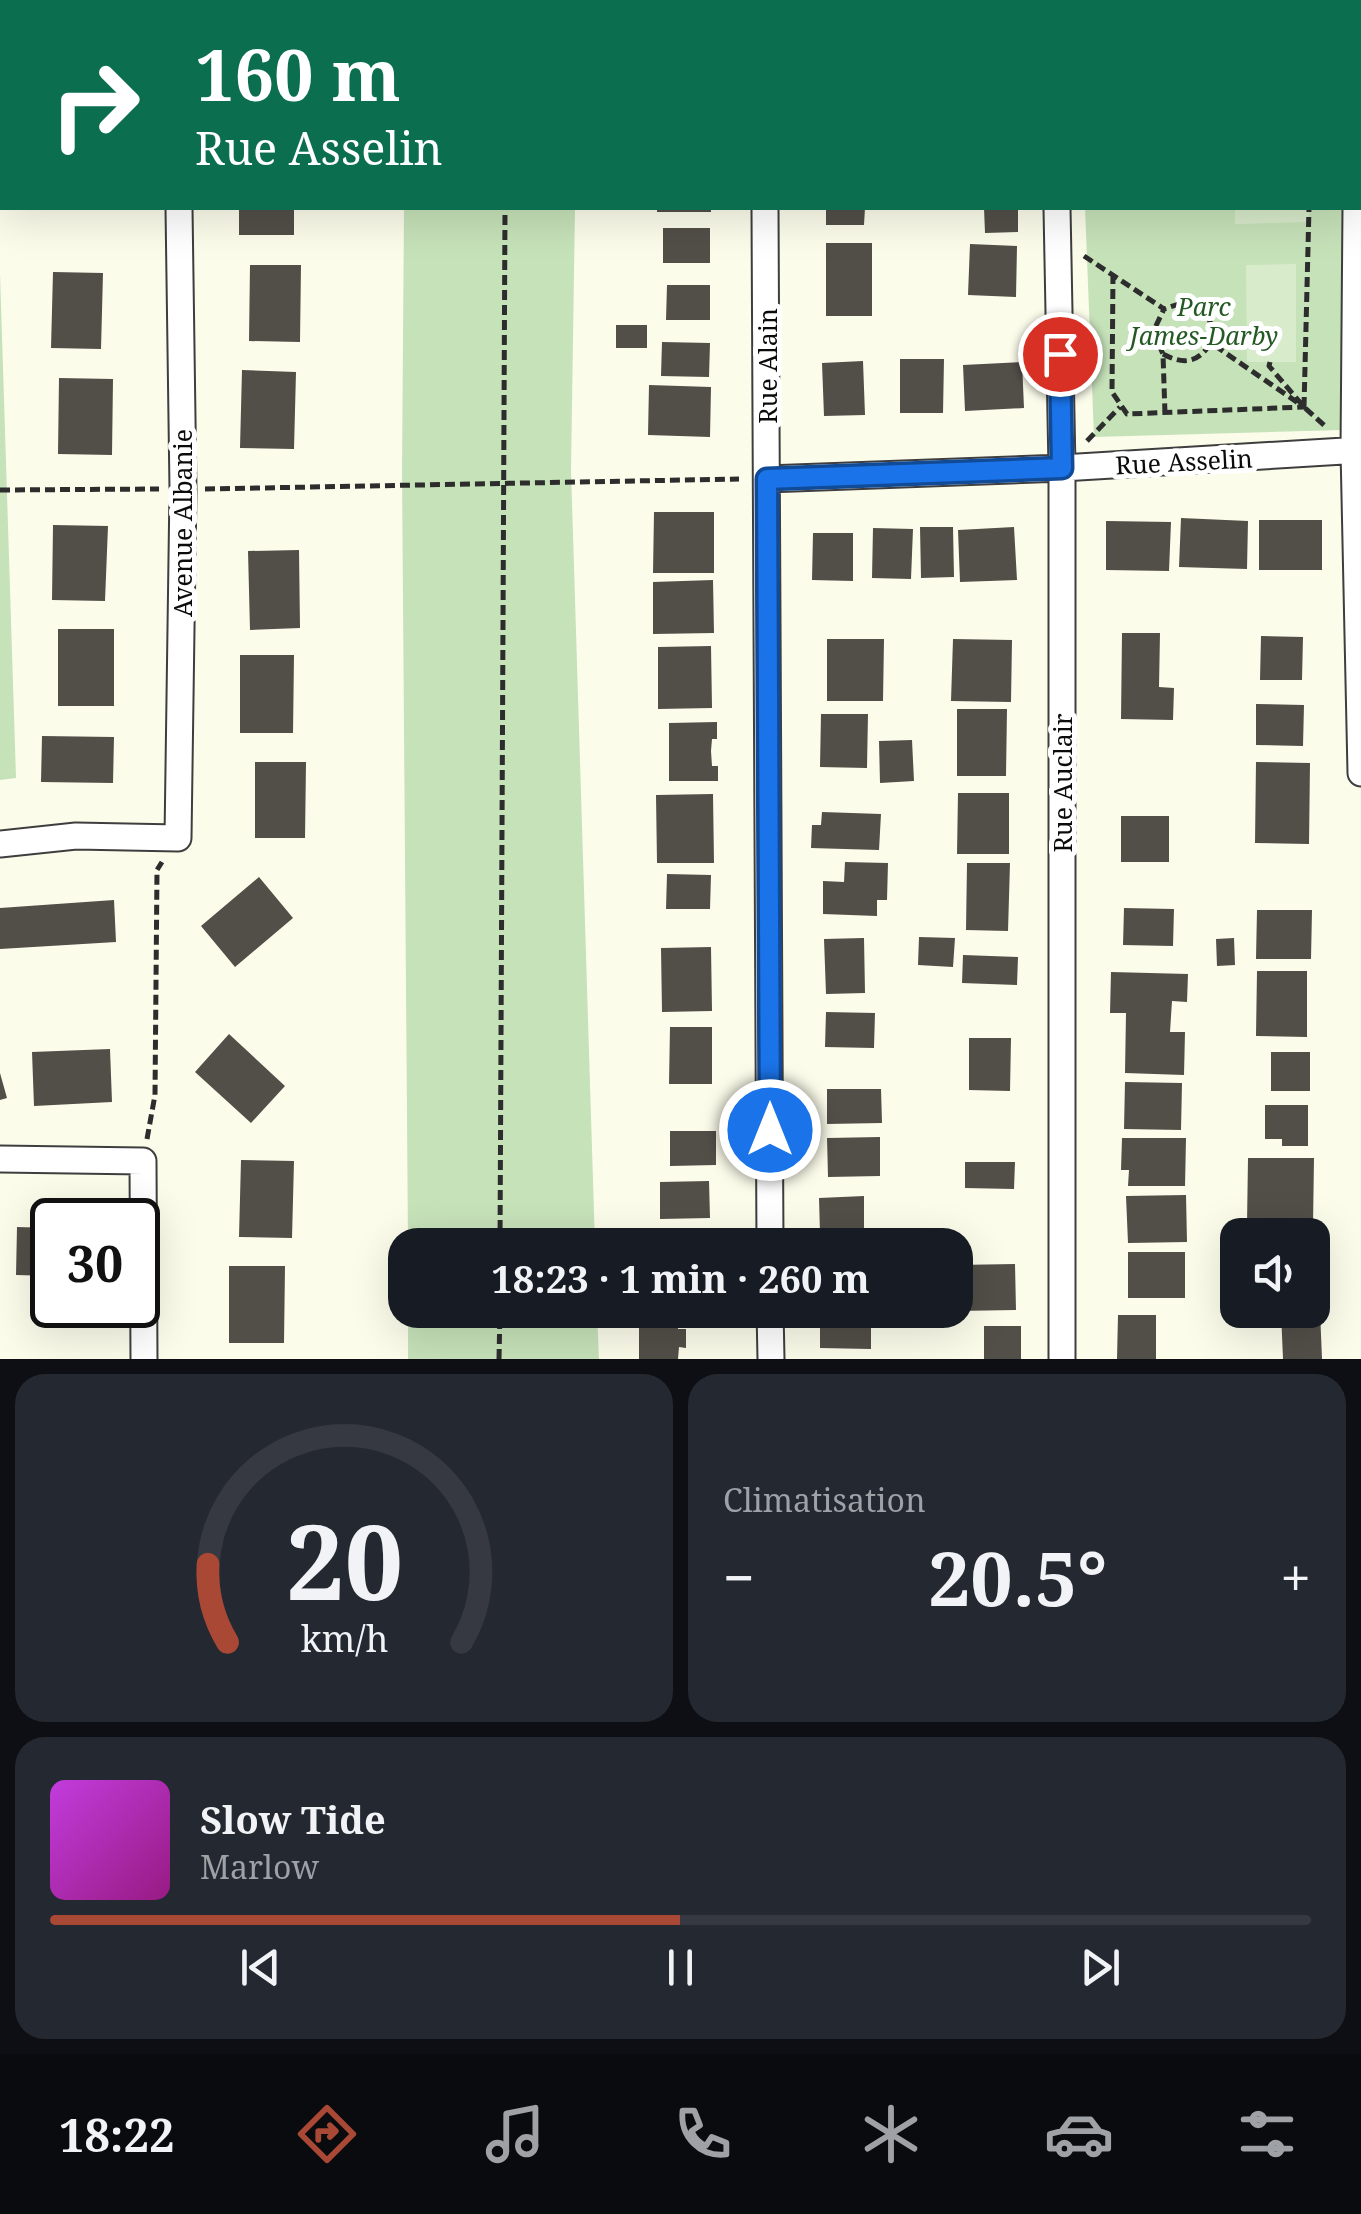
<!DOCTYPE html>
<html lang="fr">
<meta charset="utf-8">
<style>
:root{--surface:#171b24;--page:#242831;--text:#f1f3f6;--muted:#9ea1a6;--line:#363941;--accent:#a94835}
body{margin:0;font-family:"Noto Serif",serif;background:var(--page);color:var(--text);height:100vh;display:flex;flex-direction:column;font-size:38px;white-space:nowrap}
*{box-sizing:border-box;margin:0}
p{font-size:32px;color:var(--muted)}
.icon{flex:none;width:55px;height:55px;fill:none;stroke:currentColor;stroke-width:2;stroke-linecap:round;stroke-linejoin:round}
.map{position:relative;height:1359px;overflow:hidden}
.sheet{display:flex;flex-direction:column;gap:15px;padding:15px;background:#0d0f14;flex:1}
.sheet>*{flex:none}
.hud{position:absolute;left:0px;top:0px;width:1362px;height:210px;box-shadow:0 10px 40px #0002;background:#0b6e4f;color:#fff;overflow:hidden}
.tools{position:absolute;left:1220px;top:1218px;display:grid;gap:20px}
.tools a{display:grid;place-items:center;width:110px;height:110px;border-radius:20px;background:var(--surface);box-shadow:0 10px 40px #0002;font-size:50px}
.speed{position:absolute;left:30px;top:1198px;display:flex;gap:20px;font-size:50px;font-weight:700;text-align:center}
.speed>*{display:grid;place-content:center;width:130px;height:130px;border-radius:50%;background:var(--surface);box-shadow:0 10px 40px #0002;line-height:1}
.speed .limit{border:5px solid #111;border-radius:15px;background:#fff;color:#111}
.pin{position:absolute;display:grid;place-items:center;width:85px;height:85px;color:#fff;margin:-42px;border:5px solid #fff;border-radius:50%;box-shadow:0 2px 10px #0007}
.me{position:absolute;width:110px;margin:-55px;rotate:0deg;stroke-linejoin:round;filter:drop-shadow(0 0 8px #0008)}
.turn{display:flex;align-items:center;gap:35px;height:210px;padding:0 30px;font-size:45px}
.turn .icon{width:130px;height:130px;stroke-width:2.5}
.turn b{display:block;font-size:70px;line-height:85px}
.big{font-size:75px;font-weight:700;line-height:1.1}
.sheet .tile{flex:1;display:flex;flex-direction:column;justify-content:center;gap:15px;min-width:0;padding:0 35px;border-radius:30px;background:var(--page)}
.sheet .dial{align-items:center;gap:0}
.dial svg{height:260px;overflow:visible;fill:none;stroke:var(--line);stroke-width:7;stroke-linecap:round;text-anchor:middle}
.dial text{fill:var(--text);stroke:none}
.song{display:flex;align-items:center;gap:30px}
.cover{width:120px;height:120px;border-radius:15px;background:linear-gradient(135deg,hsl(290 70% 55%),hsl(310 70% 35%))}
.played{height:10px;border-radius:5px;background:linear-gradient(90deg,var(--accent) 50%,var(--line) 50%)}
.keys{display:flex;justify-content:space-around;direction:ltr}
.heat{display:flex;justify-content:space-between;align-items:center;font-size:55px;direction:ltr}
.sheet .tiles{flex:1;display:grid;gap:15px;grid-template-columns:1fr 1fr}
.tile:last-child{grid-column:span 2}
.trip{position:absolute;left:388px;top:1228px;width:585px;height:100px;border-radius:30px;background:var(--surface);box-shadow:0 10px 40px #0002;font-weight:700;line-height:100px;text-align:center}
.menu{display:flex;height:160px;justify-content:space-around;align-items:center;background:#090b0e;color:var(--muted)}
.menu .icon{width:70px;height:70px}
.menu .current{color:var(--accent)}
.menu b{font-size:45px;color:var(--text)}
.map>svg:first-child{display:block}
</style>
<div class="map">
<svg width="1361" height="1359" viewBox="0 0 1361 1359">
<rect width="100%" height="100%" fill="#fcfceb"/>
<path fill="#c6e2b9" d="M405,0H579L405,2Z
M404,208H575L571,470L595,1245H408L402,472Z
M1085,208H1343L1342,430L1094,437Z
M0,273L16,778L0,780Z
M408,1310H597L599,1359H408Z"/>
<path fill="#d8ebca" d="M1235,208H1309V222L1235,224Z
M1296,264V362H1247L1246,265Z"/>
<path fill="#524e48" d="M239,208H294V235H239Z
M657,208H711V212H657Z
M826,208H865L864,225H826Z
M984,208H1018V232L985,233Z
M663,228H710V263H663Z
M826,243H872V316H826Z
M970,244L1017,246L1016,297L968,295Z
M250,265H301L300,342L249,341Z
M53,272L103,273L101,349L51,348Z
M667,285H710V320H666Z
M616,325H647V348H616Z
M662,342L710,343L709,377L661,376Z
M900,359H944L943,413H900Z
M863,361L865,415L824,416L822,363Z
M1022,362L1024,408L965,411L963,365Z
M242,370L296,372L294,449L240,448Z
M59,378L113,379L112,455L58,454Z
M649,385L711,387L710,437L648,435Z
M654,512H714V573H653Z
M1181,518L1248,521L1247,569L1179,567Z
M1259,520H1322V570H1259Z
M1106,521L1171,522L1169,571L1106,570Z
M53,525L108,526L105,601L52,600Z
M920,527H953L954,577L921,578Z
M1014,527L1017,580L960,582L958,530Z
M873,528L913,529L911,579L872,578Z
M813,533H853V581L812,580Z
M299,550L300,628L250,630L248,551Z
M713,580L714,633L653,634V582Z
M58,629H114V706H58Z
M1122,633H1160L1159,687L1174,688L1173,720L1121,719Z
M1261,636L1303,637L1302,680H1260Z
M827,639H884L883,701H827Z
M953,639L1012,640L1011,702L951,701Z
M711,646L712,708L658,709V647Z
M240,655H294L293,733H240Z
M1256,704L1304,705L1303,746L1256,745Z
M957,709H1007L1006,776H957Z
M821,714H868L867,768L820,767Z
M717,722V739H712L711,751L712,766H718V781H669V723Z
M42,736L114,737L113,783L41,782Z
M912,740L914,781L880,783L879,741Z
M255,762H306L305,838H255Z
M1256,762L1310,763L1309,844L1255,843Z
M958,793H1009V854H957Z
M713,794L714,863H657L656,795Z
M822,812L881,814L879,850L811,848L812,825H821Z
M1121,816H1169V862H1121Z
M845,862L888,863L887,900H877V916L823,914V881L844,882Z
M967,863H1010L1008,931L966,930Z
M667,874L711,875L710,909H666Z
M259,877L293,918L235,967L201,926Z
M114,900L116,942L0,949V908Z
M1124,908L1174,909L1173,946L1123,945Z
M1257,910H1312L1311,959H1256Z
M919,937L955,938L953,967L918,965Z
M864,938L865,993L826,994L824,939Z
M1234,938L1235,965L1217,966L1216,939Z
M711,947L712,1011L662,1012L661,948Z
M963,955L1018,957L1017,985L962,983Z
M1257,971H1307V1037L1256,1036Z
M1111,972L1188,974L1187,1002L1172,1001L1170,1032H1185L1184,1075L1125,1073L1126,1013H1110Z
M826,1012L875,1013L874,1048L825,1047Z
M670,1027H712V1084H669Z
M229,1034L285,1086L251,1123L195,1072Z
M969,1038H1011L1010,1091L969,1090Z
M110,1049L112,1102L34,1106L32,1052Z
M1271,1052H1310V1091H1271Z
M0,1073L7,1098L0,1100Z
M1125,1082L1182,1083L1181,1130L1124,1129Z
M827,1089H881L882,1123L827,1124Z
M1265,1105H1308V1146H1282V1139H1265Z
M670,1131H716V1165L670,1166Z
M880,1137V1176L828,1177L827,1138Z
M1122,1138H1186L1185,1186H1128L1129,1170H1121Z
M1248,1158H1314L1313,1225L1247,1224Z
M241,1160L294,1161L292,1238L239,1237Z
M965,1162H1015L1014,1189L965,1188Z
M709,1181L710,1218L660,1219V1182Z
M1186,1195L1187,1242L1128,1243L1126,1196Z
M864,1196V1231L820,1233L819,1198Z
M17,1227L52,1228V1276L16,1275Z
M1252,1230L1314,1231V1235H1251Z
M658,1241H708V1245H658Z
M1128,1252H1185V1298H1128Z
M1015,1264L1016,1310L956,1311V1265Z
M229,1266H285L284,1343H229Z
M1312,1269H1317L1316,1304H1312Z
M639,1310H678V1329H686V1348L679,1347L678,1359H639Z
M820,1311L871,1312V1349L820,1348Z
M1320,1311L1322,1359H1283L1281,1312Z
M1118,1315H1156V1359H1117Z
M984,1326H1021V1359H984Z"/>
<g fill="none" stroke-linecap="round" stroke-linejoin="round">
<defs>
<path id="minor" d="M176,0V2
M764,0V2
M1058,2V0
M1358,2V0
M0,87H2
M765,208L770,1245
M1057,208L1062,468V1359
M1356,208L1354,450L1361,773
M767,479L1062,468L1361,450
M0,844L76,836L178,838L183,489L179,208
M0,1159L143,1161L144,1359
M770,1310L771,1359"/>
</defs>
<use href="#minor" stroke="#3e3e3e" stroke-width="29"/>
<path stroke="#2d2d2d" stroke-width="5" stroke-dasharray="10 5" stroke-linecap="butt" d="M505,0V2
M1084,256L1164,309L1153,332L1163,354L1165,414
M1113,274L1112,392L1127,414L1304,407L1211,343C1215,320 1207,313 1188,301L1164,309
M1163,354C1183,365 1198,363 1210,344
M1270,362L1269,366L1304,407L1325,426
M1304,407L1309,208
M1087,441L1120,407
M205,489L739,479
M0,490L159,489
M147,1139L155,1095L157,870L162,862
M500,1245L505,208
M499,1359L500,1310"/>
<use href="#minor" stroke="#fff" stroke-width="25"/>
</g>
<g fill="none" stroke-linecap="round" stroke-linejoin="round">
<defs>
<path id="route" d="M770,1130L767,479L1062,468L1060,354"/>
</defs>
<use href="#route" stroke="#114b97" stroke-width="25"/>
<use href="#route" stroke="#1a73e8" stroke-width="18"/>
</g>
<g text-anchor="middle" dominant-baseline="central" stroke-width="10" stroke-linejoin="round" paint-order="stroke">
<g font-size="25" font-style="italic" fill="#245924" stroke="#fff">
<text x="1204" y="306">Parc<tspan x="1204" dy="29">James-Darby</tspan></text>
</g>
<g font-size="25" fill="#0b0b0b" stroke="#fff">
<text transform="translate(767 366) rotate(-90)">Rue Alain</text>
<text transform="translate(1184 461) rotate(-3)">Rue Asselin</text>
<text transform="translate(182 523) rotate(-90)">Avenue Albanie</text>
<text transform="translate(1062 783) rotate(-90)">Rue Auclair</text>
</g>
</g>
</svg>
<div class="tools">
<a><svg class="icon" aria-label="sound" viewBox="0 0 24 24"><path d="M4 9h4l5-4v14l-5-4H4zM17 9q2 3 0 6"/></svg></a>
</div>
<div class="speed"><div class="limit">30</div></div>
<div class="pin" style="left:1060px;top:354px;background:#d93025"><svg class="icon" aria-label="arrive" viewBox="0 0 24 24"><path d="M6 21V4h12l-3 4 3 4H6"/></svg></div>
<svg class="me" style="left:770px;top:1130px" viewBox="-20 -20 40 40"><circle r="17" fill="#1a73e8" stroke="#fff" stroke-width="3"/><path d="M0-11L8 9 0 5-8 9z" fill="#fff"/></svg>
<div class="trip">18:23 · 1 min · 260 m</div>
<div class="hud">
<div class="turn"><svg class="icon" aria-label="right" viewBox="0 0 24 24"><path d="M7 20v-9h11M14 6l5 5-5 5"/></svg><div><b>160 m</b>Rue Asselin</div></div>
</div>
</div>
<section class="sheet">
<div class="tiles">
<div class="tile dial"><svg viewBox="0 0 100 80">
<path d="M14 69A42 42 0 1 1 86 69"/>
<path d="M14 69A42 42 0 0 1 8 45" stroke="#a94835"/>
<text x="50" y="56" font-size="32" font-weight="700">20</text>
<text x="50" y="72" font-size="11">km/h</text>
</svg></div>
<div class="tile"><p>Climatisation</p>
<div class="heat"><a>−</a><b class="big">20.5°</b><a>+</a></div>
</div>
<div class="tile">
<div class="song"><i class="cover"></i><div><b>Slow Tide</b><p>Marlow</p></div></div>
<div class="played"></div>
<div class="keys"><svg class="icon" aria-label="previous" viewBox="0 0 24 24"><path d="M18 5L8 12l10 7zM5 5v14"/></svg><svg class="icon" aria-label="pause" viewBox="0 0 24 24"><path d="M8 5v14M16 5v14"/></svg><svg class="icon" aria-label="next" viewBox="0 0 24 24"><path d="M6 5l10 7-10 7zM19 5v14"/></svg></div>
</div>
</div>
</section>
<nav class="menu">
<b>18:22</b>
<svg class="icon current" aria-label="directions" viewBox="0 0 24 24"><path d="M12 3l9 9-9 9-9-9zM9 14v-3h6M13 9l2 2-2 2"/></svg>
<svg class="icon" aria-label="music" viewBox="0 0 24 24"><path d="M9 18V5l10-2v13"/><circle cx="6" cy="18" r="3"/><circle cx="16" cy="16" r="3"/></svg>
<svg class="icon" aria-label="phone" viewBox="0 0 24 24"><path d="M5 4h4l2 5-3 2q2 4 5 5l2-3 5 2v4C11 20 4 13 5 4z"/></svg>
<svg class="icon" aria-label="climate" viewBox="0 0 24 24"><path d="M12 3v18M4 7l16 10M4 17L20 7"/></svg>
<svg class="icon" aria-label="car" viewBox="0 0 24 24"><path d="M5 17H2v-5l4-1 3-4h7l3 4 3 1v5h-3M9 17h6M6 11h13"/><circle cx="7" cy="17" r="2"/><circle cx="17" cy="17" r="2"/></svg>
<svg class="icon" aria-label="filters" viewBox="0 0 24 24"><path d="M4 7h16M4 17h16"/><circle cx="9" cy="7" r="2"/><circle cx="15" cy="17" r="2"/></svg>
</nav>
